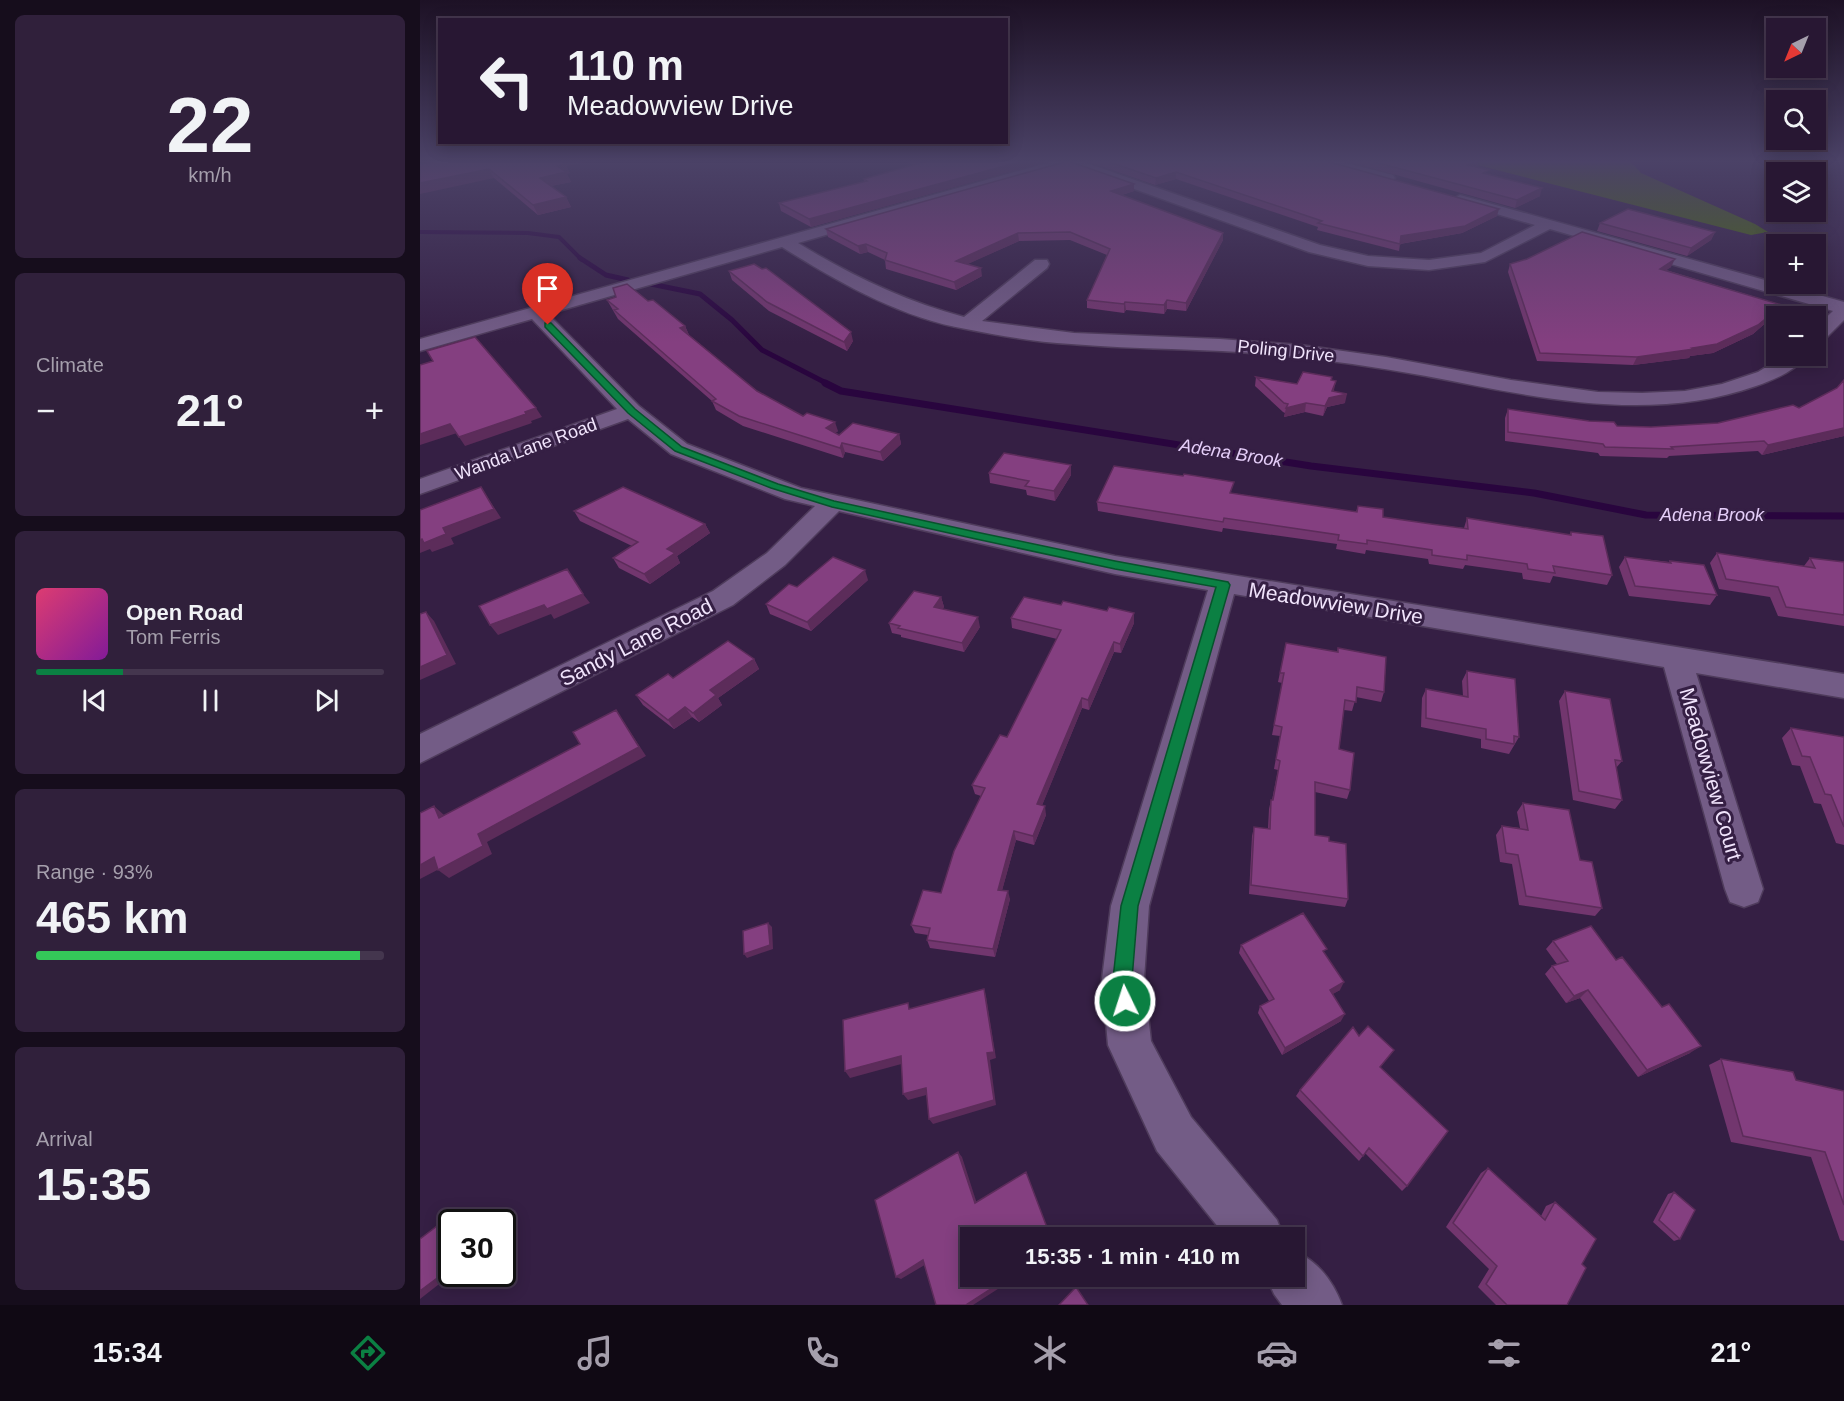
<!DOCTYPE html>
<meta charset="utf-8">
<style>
:root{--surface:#281733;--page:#30203b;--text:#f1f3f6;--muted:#a59fac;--line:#44364e;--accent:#0b8043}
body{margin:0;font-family:Helvetica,sans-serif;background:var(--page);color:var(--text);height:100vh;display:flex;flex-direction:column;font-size:22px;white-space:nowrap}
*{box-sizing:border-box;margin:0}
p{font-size:20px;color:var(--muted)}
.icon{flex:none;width:33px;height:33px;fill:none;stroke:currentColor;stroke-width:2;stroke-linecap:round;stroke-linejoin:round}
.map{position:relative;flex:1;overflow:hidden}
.side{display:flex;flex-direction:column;gap:15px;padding:15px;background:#160d1c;width:420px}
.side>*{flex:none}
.hud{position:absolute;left:18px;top:18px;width:570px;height:126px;border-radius:0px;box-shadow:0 3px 15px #0003,0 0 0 2px var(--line);background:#281733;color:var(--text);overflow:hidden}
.needle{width:39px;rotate:223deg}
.fabs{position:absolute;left:1346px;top:18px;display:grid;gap:12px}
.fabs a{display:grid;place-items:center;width:60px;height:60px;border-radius:0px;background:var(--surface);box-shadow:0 3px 15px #0003,0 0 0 2px var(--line);font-size:30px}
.speed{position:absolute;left:18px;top:1209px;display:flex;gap:12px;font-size:30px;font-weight:700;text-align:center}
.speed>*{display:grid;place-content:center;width:78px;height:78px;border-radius:50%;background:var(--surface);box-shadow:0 3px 15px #0003,0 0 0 2px var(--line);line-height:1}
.speed .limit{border:3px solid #111;border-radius:9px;background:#fff;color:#111}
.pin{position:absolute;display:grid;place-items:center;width:51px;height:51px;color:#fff;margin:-62px -26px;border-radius:50% 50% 50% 0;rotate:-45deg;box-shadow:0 0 6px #0007}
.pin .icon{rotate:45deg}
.me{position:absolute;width:66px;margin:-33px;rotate:356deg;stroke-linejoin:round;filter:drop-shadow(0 0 4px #0008)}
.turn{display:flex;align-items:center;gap:21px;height:126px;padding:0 30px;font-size:27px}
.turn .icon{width:78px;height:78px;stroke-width:2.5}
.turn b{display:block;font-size:42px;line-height:51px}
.big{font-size:45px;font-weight:800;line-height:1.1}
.side .tile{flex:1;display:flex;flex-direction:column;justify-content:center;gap:9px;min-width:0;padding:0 21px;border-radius:9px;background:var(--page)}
.side .dial{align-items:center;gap:0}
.dial b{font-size:78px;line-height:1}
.song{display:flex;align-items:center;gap:18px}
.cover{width:72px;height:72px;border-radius:9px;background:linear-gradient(135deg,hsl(340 70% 55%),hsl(290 70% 35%))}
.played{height:6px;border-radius:3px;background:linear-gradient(90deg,var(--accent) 25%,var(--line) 25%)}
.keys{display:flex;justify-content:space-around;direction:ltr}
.heat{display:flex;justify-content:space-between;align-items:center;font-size:33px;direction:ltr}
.charge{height:9px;border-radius:4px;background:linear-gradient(90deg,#34c759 93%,var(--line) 0)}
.trip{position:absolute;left:540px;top:1227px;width:345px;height:60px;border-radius:0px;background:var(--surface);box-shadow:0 3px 15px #0003,0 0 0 2px var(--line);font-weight:800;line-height:60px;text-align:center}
.tabs{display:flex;height:96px;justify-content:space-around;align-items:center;background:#100914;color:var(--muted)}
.tabs .icon{width:42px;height:42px}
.tabs .on{color:var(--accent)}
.tabs b{font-size:27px;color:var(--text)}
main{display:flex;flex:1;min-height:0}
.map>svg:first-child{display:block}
</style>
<main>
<section class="side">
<div class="tile dial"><b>22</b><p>km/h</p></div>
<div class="tile"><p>Climate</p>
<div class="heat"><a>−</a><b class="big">21°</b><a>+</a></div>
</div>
<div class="tile">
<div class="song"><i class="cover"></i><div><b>Open Road</b><p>Tom Ferris</p></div></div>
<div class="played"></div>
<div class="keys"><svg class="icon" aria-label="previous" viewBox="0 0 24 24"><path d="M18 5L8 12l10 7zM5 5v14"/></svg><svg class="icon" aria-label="pause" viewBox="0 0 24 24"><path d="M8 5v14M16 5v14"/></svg><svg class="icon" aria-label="next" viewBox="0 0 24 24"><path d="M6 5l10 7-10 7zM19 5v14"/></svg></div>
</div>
<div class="tile"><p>Range · 93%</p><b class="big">465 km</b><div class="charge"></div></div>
<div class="tile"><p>Arrival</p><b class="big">15:35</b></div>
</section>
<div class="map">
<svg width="1424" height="1305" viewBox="0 0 1424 1305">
<rect width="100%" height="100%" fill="#351f44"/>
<path fill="#486d05" d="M1042,161H1210L1221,173L1335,224L1348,232L1331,235Z"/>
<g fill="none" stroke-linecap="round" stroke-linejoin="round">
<path stroke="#29053e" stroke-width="4" d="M0,232L108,233L139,237L162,260"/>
<path stroke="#29053e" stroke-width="5" d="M160,258L186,275L208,280
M231,284L280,294L312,320L342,350L408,384"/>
<path stroke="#29053e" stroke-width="7" d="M405,383L421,391L891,466L1114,493L1226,515L1424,516"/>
<defs>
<path id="minor" d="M634,161H661L900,245L948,256L1009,260L1061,253L1115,225L1035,202L1033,199L1040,195L1424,302V320L1402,342L1395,344V328L1413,311L1130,229L1065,262L1009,270L948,266L889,252L648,165L378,243C430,275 484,301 544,317L615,260H627L629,264L627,268L562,321L654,333L800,339L880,345L966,357L1091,380L1178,392L1222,393L1265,391L1302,384L1338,372L1364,356H1386C1375,371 1354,380 1336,386C1228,424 1115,397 1006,376C957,367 908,360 858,355C789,348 720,350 651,344C615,342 581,336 546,329C481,318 418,282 362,247L128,314L219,406L267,444L381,488L695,556L1424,674V698L1276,673L1343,889L1338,902L1324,907L1310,902L1305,889L1244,667L814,594L729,906L724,979L731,1041L771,1117L857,1220L864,1238H807L737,1151L688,1045L682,979L691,906L788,590L695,574L419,511L365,565L313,605L0,763V734L293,591L347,553L395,506L365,499L251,454L208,419L0,494V479L197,409L112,319L0,351V339Z
M900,161H919L973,175L975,178L968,182L901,164Z
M874,1251C898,1261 913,1281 922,1305H862L854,1294L846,1276H874Z"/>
</defs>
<use href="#minor" stroke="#4f3c5c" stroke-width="3"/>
<use href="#minor" fill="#735c86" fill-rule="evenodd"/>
</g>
<path fill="#72366e" d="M20,161H170L146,166L150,173L147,174L151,182L131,186L146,197L151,207L118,215L74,178Z
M484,161H628L391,227L361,211L359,203L444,182V179L494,165Z
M666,161H906L1077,216L1042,233L980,244L979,251L897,230L898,227L756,179L735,185Z
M926,161H1059L1057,167L1068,174L1120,196L1095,208Z
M714,184V191L702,195L803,240L766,311L747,309L744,314L706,310L704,313L667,308V300L687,255L650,240L599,241L547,264L562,276L536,290L466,269L465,260L448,252L440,254L408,237L406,229Z
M1180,223L1295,232L1291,240L1267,256L1177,231Z
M1090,264L1251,267L1246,270L1362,305L1357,313L1333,334L1293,353L1270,356L1269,358L1213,365L1117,361L1088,272Z
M309,271L433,341L427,351L349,311L312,280Z
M187,300L228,301L265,326L269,335L337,391L383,416L418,431L415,433L419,435L479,434L481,444L463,461L425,452L423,458L323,426L296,410L292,401L198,319Z
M836,377L877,384L912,377L911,380L914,391L925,403L907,407L903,416L885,412L864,417L865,413L863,412L835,386Z
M1088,409L1197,426L1424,436L1342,455L1338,451L1249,456L1247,458L1180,456L1178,453L1085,441V418Z
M651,465V475L635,501L607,495L606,490L570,483L569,473Z
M763,476L812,493L936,512L938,506L963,517L1011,524L1044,528L1047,518L1149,535L1151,532L1192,575L1187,585L1133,576L1130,583L1103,579L1102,573L1045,565L1043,569L1009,564L1008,559L946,550L945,554L916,549L917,544L803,528L802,532L678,511L677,502Z
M154,511L285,524L290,533L257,556L260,563L230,584L199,568L193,558L212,546L160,521Z
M1297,553L1384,566L1390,558L1424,562V626L1358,616L1350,597L1299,589L1290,563Z
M1205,557L1249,562L1250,561L1297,595L1290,605L1209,596L1199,567Z
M448,580L391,631L350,614L346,604L377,587Z
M521,597L524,607L522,609L560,627L544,652L481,637V635L472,633L469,623Z
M641,605L687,611L714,613V623L701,653L694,652L669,710L662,708L622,805L626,815L614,845L596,840L582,890L590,899L575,957L510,948L507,940L508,935L495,933L491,925L521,893L561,796L555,794L552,785L587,737L637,639L592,628L591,618Z
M866,643L917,652L918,648L964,692L961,702L936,697L932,711L924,710L919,749L930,790L927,799L895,792V835L909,841L928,899L925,907L829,894L832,836L834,827L848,829L849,809L851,800H852L858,770L854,769L860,736L852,735L862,683L858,682Z
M334,659L339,669L298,698L302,705L279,722L272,717L254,729L223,705L216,695L253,678Z
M1047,671L1099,737L1089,754L1061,748V739L1001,727L1002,698L1006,689L1043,696L1042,681Z
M1145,691L1202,761L1196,768L1202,800L1195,809L1153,800L1139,701Z
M1371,728L1424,737V845L1416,843L1401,804L1394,803L1380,766L1372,765L1362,738Z
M1103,803L1160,860L1182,908L1175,916L1099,905L1092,864L1080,862L1076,835L1082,826L1100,828L1097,812Z
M1133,941L1196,960L1270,1053L1218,1077L1160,998L1146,1003L1125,974L1132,966L1137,964L1126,949Z
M821,945L905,954L920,990L912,994L921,1021L862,1055L838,1013L840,1006L849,1001L819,953Z
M939,1036L974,1050L960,1067L987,1186L982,1191L945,1153L939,1161L876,1096L880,1090Z
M1301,1059L1376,1080L1424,1091V1241L1420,1240L1391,1157L1311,1142L1289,1065Z
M1068,1168L1121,1216L1126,1206L1135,1202L1147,1305H1076L1058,1287L1069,1269L1026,1227L1061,1173Z
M1254,1192L1260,1239L1254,1241L1233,1222L1248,1194Z"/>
<path fill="#5c2c5a" d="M138,161H170L146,166L150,173L147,174L151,182L125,187L120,178L137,166Z
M603,161H628L391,227L389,219Z
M1059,161L1057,167L1048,165Z
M69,169L74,178L0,194V183Z
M756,172V179L735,185L736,178Z
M714,184V191L691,198V191Z
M1122,188L1120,196L1095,208L1097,200Z
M146,197L151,207L118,215L113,205Z
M1079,209L1077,216L1042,233L979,244L981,236Z
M1295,232L1291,240L1267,256L1271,248Z
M598,233L599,241L537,269L536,261Z
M803,233V240L766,311V303Z
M446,244L448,252L440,254L438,246Z
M1255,259L1251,267L1236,277L1240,269Z
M561,268L562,276L536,290L534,282Z
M747,300V309L744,314V305Z
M705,302L706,310L704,313V304Z
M1362,305L1357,313L1333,334L1293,353L1270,356L1269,358L1213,365L1217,357Z
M265,326L269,335L260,328Z
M431,332L433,341L427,351L424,342Z
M916,381L914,390L911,397L927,394L925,403L907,407L903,416L905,406Z
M886,403L885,412L864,417L866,408Z
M116,408L122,417L111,421L112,423L45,446L39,437Z
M415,422L418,431L409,438L406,428Z
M30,424L37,433L0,445V434Z
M1424,428V436L1342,455L1348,445Z
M479,434L481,444L463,461L460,452Z
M422,443L425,452L423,458L420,448Z
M651,465V475L635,501L634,491Z
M61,487L81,518L31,538L34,544L12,552L10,549L0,553V540L23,528Z
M285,524L290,533L257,556L260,563L230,584L224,574L247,549Z
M445,570L448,580L391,631L387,622Z
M163,594L170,603L134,619L131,614L78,635L70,625L124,605Z
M521,597L524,607L517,616L514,607Z
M6,612L14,621L36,664L0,680V667Z
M714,613V623L701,653L700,644Z
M558,617L560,627L544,652L542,643Z
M694,642V652L669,710L668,700Z
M334,659L339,669L298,698L302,705L279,722L273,713L290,690Z
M662,698V708L619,813L617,804Z
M265,707L272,717L254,729L248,720Z
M196,710L226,756L67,842L72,854L29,878L18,870L58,834L219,747Z
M14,806L24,815L19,818Z
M625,806L626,815L614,845L613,836Z
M594,831L596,840L580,898L578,890Z
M14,857L25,866L0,879V865Z
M588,891L590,899L575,957L573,949Z
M348,923L352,927L353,949L327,958L324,954Z
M924,982L920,990L906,998L910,990Z
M564,989L566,996L576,1058L570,1060L576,1105L513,1124L509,1119L567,1053Z
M1168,990L1160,998L1146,1003L1154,996Z
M925,1014L921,1021L862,1055L865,1048Z
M1281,1046L1270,1053L1218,1077L1227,1070Z
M481,1056L485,1063L430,1078L425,1071Z
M506,1088L510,1094L488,1100L483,1094Z
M538,1152L542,1157L558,1207L555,1203Z
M21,1223L29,1225L32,1234V1257Z
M503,1260L508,1263L481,1279L476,1277Z
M32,1267V1274L0,1299V1291Z
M591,1276H598L553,1305H546Z"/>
<path fill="#843f80" stroke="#5c2c5a" stroke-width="1.5" d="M20,161H141L145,164L137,166L146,172L120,178L146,197L113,205L69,169L0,183V164Z
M499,161H603L389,219L359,203L447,181L444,179L503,162Z
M648,161L714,184L691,191L803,233L766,303L747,300L744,305L705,302L704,304L667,300L690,249L650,232L598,233L536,261L561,268L534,282L465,260L467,253L446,244L438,246L406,229Z
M686,161H906L1079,209L1045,226L981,236L980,244L898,223L902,221L756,172L736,178Z
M951,161H1058L1048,165L1069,170L1063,173L1122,188L1097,200Z
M1208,209L1295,232L1271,248L1180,223Z
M1162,232L1255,259L1240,269L1362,305L1338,325L1297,344L1272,348L1274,349L1217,357L1120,353L1090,264L1107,259Z
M334,264L342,269L346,268L431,332L424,342L347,302L309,271Z
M207,284L228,301L233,300L265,326L260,328L337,391L383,416L387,413L415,422L406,428L419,435L433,423L479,434L460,452L422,443L420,448L319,416L292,401L296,399L194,310L198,309L187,300L196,297L193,288Z
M55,337L116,408L105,412L106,414L39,437L30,424L0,434V365L13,361L7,351Z
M883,372L912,377L911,380L916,381L912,391L927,394L909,398L905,406L886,403L866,408L868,404L864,403L836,377L877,384Z
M1424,380V428L1348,445L1344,441L1251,447L1253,449L1185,447L1183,444L1088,432V409L1169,421L1194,422L1197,426L1231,427L1298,423L1373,405L1379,408L1417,388Z
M584,453L651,465L634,491L605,486L609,481L569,473Z
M694,466L763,476L764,474L814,482L810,493L937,512L938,506L963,509V517L1011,524L1048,529L1047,518L1151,535V532L1183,536L1192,575L1133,566L1135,573L1108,569L1107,564L1047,555V560L1012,555V550L947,540V544L918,540L919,535L804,518L803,522L677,502Z
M61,487L74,509L23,528L26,534L4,543L2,539L0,540V510Z
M203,487L285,524L247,549L255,553L224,574L193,558L218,542L154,511Z
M1297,553L1395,568L1390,558L1424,562V615L1366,607L1358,587L1306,579Z
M413,557L445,570L387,622L346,604L369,584L377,587Z
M1205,557L1251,563L1250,561L1284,565L1297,595L1215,586Z
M147,569L163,594L127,609L124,605L70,625L59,606Z
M494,591L521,597L514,607L558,617L542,643L478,628L480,626L469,623Z
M604,597L641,605L643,601L687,611L689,607L714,613L700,644L694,642L668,700L662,698L617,804L625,806L613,836L594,831L578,890L588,891L573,949L507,940L510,928L491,925L503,890L521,893L534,851L565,788L552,785L580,735L587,737L641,630L591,618Z
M6,612L27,655L0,667V614Z
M308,641L334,659L290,690L296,695L273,713L265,707L248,720L216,695L248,674L253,678Z
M866,643L918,652V648L966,657L964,692L937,687L936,702L925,700L919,749L934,753L930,790L895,782V835L909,837V841L926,844L928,899L831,885L834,827L850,829L851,800H853L860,761L856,759L862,727L854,725L864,673H860Z
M1047,671L1095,679L1099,737L1094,736V744L1066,739V729L1006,718V689L1048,697Z
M1145,691L1190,699L1202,761L1195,760L1202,800L1159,791Z
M196,710L219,747L58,834L63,846L18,870L14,857L0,865V813L14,806L19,818L160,744L153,732Z
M1371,728L1424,737V827L1411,795L1405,794L1390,757L1382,756Z
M1103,803L1149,810L1160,860L1172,862L1182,908L1106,896L1098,855L1086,853L1082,826L1108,830Z
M883,913L907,949L903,951L924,982L910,990L925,1014L865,1048L840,1006L854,999L821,945Z
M348,923L350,945L324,954L323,931Z
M1171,926L1196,960L1202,957L1242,1007L1249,1004L1281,1046L1227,1070L1168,990L1154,996L1132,966L1148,961L1133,941Z
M564,989L574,1052L567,1053L574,1100L509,1119L506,1088L483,1094L481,1056L425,1071L423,1020L488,1003L489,1009Z
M948,1026L974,1050L960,1067L1028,1131L987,1186L949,1148L943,1156L880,1090L933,1027L939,1036Z
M1301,1059L1373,1072L1376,1080L1424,1091V1205L1405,1152L1323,1136Z
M538,1152L555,1203L606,1172L631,1238H550V1276H591L546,1305H516L503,1260L476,1277L455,1200Z
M1068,1168L1125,1220L1135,1202L1176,1239L1162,1264L1166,1268L1147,1305H1087L1066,1284L1077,1266L1033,1223Z
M1254,1192L1275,1210L1260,1239L1239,1220Z
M21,1223L32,1257V1267L0,1291V1239Z
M656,1287L668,1305H639Z"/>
<linearGradient id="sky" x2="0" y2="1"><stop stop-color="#1d1125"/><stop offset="0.47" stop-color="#4b4267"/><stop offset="1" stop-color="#4b4267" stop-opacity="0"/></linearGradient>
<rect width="1424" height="343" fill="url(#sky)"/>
<path fill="#0b8043" stroke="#07532c" stroke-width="1.5" d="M125,323H131L215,409L262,447L358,484L414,501L556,532L695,561L808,582L810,585L718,906L712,979L715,1001L712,1008L705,1011L699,1008L693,979L701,906L796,587L695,569L556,539L412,507L351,488L255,451L208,413L125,327Z"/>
<g text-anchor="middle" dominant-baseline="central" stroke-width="6" stroke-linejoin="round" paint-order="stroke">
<g font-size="18" fill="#f1e4fc" stroke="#351f44">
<text transform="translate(866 351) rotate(6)">Poling Drive</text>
<text transform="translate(106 449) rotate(-20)">Wanda Lane Road</text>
</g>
<g font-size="18" font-style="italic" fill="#e5cef9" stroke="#351f44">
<text transform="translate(811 453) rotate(9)">Adena Brook</text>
<text x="1292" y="515">Adena Brook</text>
</g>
<g font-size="21" fill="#f1e4fc" stroke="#351f44">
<text transform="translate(916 603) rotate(9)">Meadowview Drive</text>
<text transform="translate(216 642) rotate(-27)">Sandy Lane Road</text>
<text transform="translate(1291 774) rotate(74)">Meadowview Court</text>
</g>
</g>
</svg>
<div class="fabs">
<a><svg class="needle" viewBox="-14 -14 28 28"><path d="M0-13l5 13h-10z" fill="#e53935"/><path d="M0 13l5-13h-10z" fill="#a59fac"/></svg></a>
<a><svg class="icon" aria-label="search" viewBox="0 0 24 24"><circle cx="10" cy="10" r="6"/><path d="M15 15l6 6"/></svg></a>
<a><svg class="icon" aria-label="layers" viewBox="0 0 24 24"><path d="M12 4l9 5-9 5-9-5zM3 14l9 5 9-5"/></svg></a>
<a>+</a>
<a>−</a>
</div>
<div class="speed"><div class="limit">30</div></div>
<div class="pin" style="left:128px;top:325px;background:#d93025"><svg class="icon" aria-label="arrive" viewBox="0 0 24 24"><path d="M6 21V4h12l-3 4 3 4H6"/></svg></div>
<svg class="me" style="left:705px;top:1001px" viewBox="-20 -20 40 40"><circle r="17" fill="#0b8043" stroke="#fff" stroke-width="3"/><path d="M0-11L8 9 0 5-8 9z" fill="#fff"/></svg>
<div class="trip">15:35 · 1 min · 410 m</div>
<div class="hud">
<div class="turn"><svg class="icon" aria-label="left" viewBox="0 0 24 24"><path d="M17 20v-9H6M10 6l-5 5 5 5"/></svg><div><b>110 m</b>Meadowview Drive</div></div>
</div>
</div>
</main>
<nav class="tabs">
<b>15:34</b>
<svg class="icon on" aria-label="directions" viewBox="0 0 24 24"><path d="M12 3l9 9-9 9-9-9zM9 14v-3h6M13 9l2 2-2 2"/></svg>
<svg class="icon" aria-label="music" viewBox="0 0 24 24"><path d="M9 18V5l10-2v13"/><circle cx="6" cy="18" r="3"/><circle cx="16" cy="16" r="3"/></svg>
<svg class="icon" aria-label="phone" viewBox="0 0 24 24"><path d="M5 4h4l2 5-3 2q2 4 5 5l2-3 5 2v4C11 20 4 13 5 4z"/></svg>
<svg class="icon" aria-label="climate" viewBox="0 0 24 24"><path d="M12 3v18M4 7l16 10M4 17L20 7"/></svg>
<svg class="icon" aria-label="car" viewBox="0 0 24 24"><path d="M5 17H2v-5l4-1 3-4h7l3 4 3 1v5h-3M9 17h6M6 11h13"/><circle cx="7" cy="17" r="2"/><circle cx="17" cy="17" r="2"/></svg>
<svg class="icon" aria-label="filters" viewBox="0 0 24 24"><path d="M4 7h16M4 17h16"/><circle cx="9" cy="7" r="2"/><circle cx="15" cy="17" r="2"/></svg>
<b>21°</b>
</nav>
